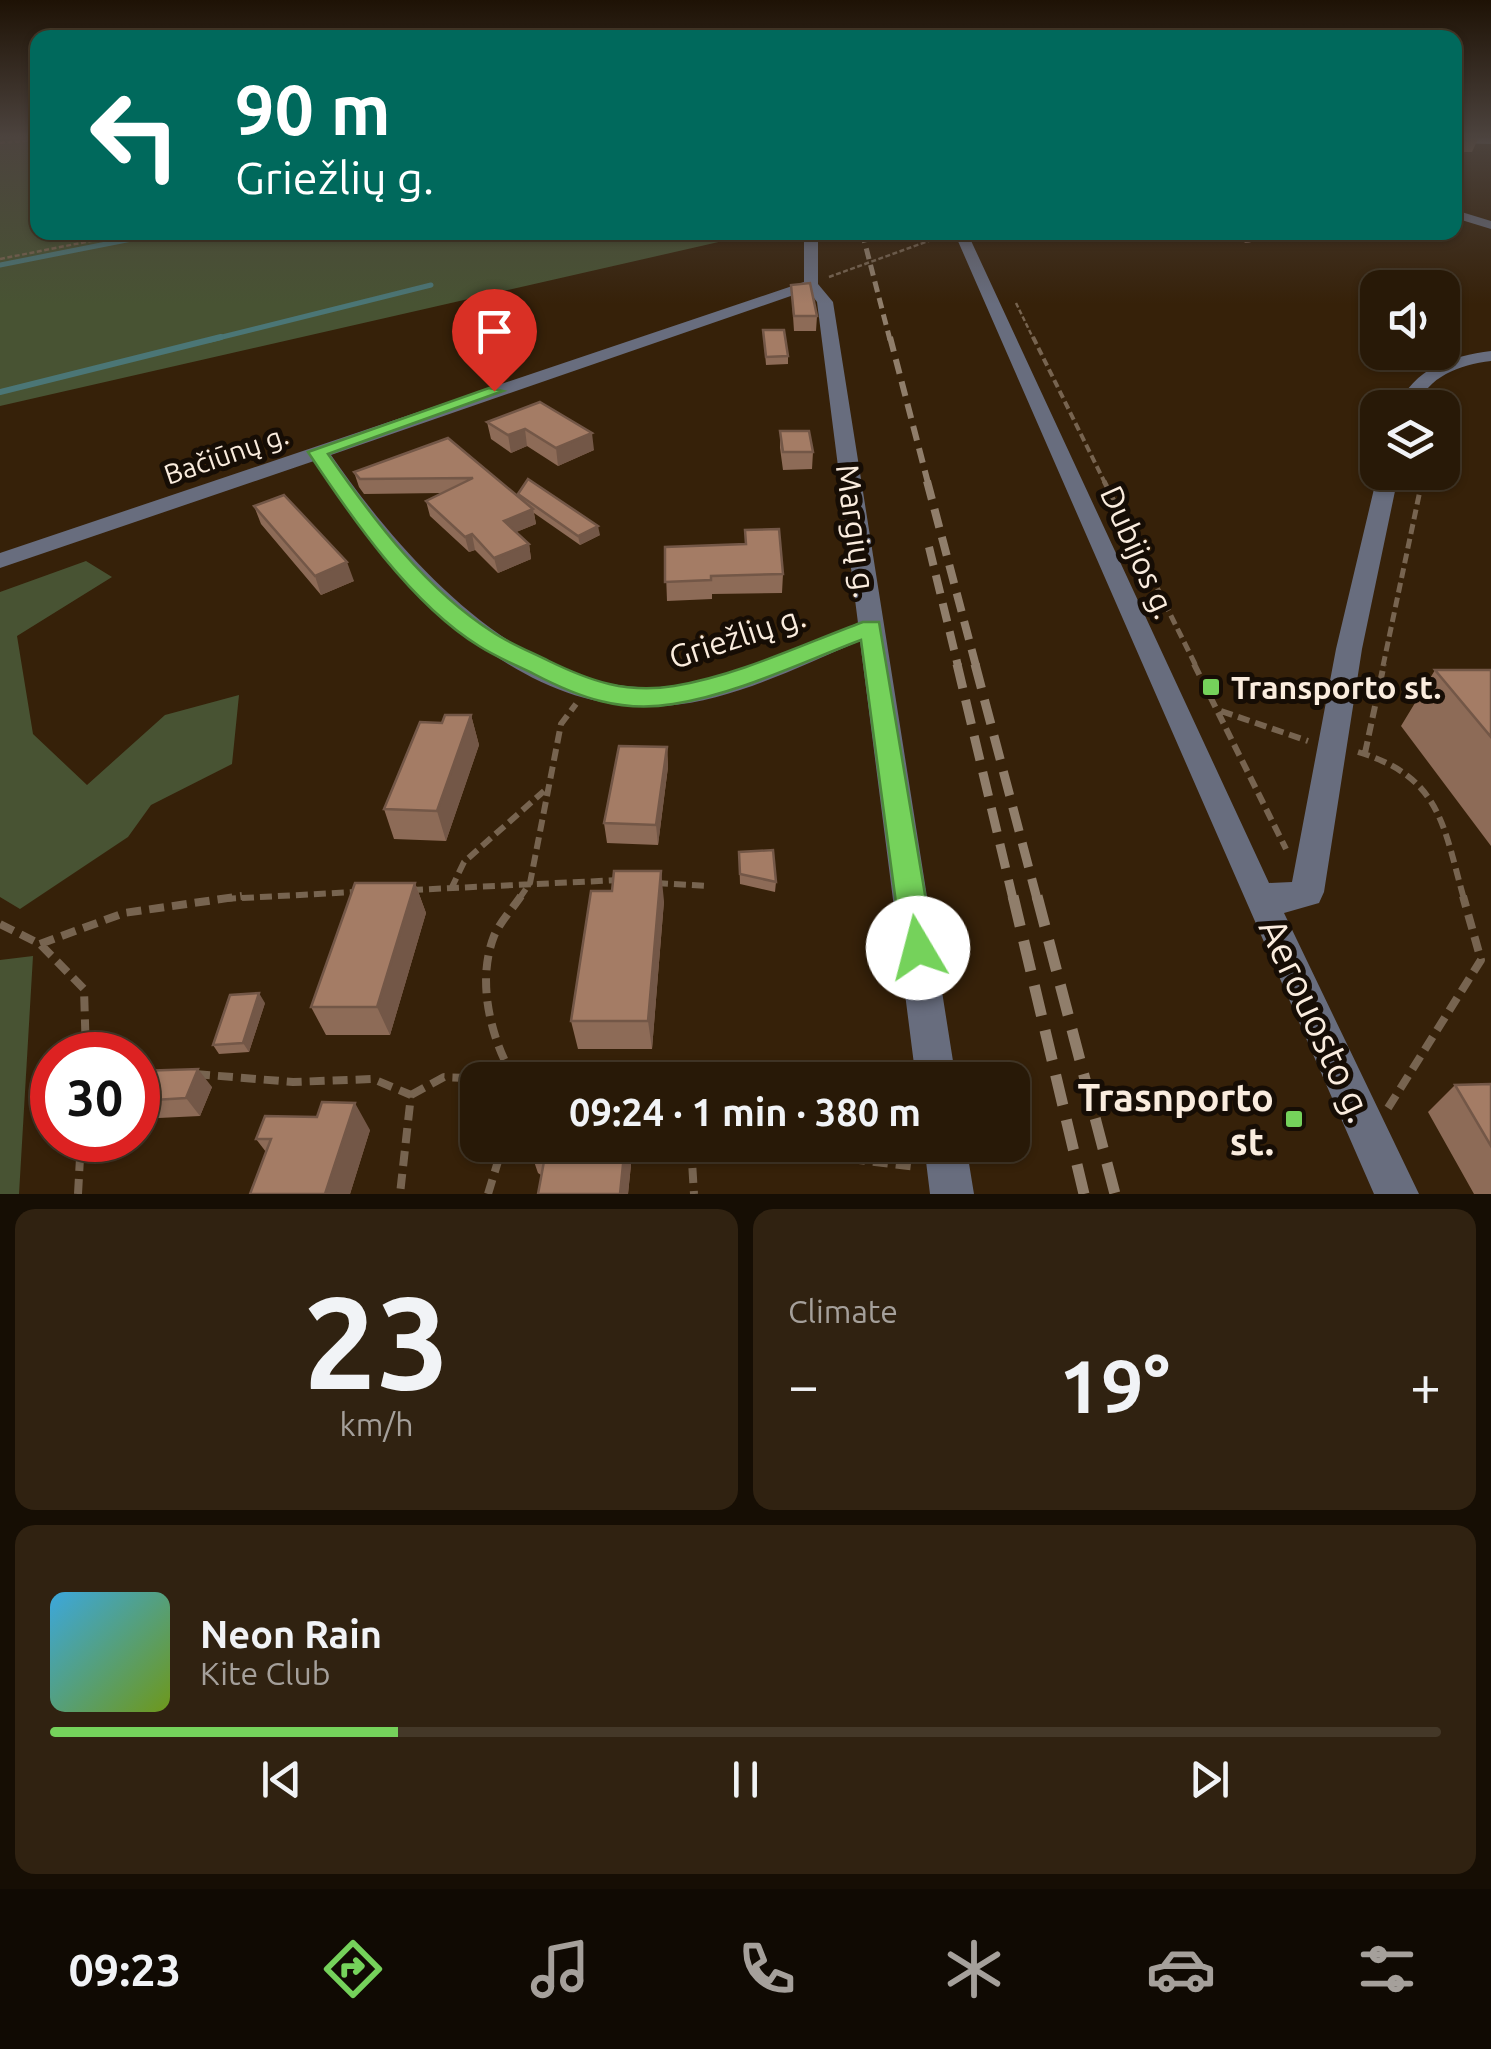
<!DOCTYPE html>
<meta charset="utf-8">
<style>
:root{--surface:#281907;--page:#302211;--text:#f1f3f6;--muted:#a5a09b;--line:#443828;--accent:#75d25b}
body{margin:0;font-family:Ubuntu,sans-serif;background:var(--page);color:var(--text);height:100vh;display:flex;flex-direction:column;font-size:38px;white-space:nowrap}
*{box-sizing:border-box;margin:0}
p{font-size:32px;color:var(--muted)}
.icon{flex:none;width:55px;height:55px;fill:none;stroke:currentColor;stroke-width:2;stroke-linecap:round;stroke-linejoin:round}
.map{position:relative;height:1194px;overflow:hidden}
.side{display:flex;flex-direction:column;gap:15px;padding:15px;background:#160e04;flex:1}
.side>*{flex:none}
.guide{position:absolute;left:30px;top:30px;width:1432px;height:210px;border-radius:20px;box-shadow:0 2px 8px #0004,0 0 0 2px var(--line);background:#00695c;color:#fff;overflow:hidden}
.buttons{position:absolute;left:1360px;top:270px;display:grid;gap:20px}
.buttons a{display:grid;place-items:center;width:100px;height:100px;border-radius:20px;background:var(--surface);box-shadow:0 2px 8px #0004,0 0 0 2px var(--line);font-size:50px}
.speed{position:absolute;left:30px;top:1032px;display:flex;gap:20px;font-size:50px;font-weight:700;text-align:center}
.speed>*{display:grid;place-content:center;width:130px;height:130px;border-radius:50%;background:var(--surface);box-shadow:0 2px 8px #0004,0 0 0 2px var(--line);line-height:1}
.speed .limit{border:15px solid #d22;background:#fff;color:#111}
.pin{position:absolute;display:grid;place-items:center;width:85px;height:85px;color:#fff;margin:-102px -42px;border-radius:50% 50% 50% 0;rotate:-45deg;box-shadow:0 0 10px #0007}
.pin .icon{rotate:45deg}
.me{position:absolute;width:110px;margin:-55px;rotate:352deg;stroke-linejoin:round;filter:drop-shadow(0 0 8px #0008)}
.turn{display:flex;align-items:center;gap:35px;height:210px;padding:0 40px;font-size:45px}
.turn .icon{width:130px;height:130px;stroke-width:2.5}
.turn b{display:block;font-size:70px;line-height:85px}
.big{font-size:75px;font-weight:700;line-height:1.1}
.side .card{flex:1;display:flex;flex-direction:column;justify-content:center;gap:15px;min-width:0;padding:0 35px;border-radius:20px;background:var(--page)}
.side .dial{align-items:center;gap:0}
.dial b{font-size:130px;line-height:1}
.song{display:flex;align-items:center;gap:30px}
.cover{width:120px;height:120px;border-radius:15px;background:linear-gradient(135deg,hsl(200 70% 55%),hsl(80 70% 35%))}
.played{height:10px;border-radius:5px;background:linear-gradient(90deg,var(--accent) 25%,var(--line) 25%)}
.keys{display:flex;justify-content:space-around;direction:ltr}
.heat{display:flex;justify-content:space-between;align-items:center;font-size:55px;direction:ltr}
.side .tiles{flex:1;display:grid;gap:15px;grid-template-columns:1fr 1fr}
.card:last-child{grid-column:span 2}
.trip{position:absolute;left:460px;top:1062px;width:570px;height:100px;border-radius:20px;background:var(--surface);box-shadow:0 2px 8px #0004,0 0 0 2px var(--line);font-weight:700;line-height:100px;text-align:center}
.dock{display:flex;height:160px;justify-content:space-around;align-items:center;background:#100a03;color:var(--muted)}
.dock .icon{width:70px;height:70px}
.dock .active{color:var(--accent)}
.dock b{font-size:45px;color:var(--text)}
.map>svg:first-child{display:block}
</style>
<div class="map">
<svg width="1491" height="1194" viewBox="0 0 1491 1194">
<rect width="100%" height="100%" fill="#362109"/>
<path fill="#485333" d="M0,137H37L38,232L758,233L0,406Z
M86,561L112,577L17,636L33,734L87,785L165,715L239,695L232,764L151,805L128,837L20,909L0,897V592Z
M33,956L19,1194H0V960Z"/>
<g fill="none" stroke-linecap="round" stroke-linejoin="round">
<path stroke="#4b7676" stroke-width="5" d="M0,265L167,232
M210,340L431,285"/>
<path stroke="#4b7676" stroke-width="6" d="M0,392L221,337"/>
<path stroke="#776450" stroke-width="2.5" stroke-dasharray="5 2.5" stroke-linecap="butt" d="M0,143L38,140
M0,259L136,232
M829,277L945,235
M1016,303L1034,340"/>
<path stroke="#776450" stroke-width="4" stroke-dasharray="8 4" stroke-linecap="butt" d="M1033,337L1105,483
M1438,408L1441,392
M1422,483L1424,472"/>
<path stroke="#776450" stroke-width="5" stroke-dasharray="10 5" stroke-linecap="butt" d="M1104,481L1196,666
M1383,666L1422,481"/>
<path stroke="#776450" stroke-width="6" stroke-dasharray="12 6" stroke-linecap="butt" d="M1194,664L1286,849
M1221,711L1308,741
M1358,752C1441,777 1443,825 1464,899
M1365,753L1384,664
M656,883L707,886
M451,889L464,862L544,791
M411,890L620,880
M224,899L355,892
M519,899L530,883L561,724L576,704"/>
<path stroke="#776450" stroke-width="8" stroke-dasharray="15 8" stroke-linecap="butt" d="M0,924L40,944L84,989L86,1055
M40,944L124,913L242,896
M195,1074L293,1082L373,1079L411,1095L400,1194
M515,1080C491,1040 476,982 494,936C500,922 513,908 521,896
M411,1095L444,1077L510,1080
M1388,1108L1481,960L1463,896
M691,1145L694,1194
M736,1145L916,1167
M78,1194L81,1140
M488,1194L503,1145"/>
<path fill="#686d7e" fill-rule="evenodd" d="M1455,210L1491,221V229L1455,218Z
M804,232H818V284L833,302L956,1080H916L860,641C798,667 734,700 666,706C515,719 388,574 314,461L0,568V553L804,282ZM808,290L817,302L858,623C797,647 736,679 670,686C528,702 403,559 331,455Z
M954,232H967L1269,883L1292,882L1336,649L1378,472H1399L1362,649L1324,892L1319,903L1284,913L1419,1194H1374Z
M1491,351V361C1459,365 1428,376 1416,408H1397C1414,368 1451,356 1491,351Z
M924,1145H966L974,1194H930Z"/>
<path fill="#8d95b0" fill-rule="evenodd" d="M1455,137L1491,138V144L1455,143Z"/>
<path stroke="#907e6b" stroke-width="5" stroke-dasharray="11 6" stroke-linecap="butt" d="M862,232L890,340"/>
<path stroke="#907e6b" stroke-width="6" stroke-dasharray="15 8" stroke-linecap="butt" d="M890,337L928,483"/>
<path stroke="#907e6b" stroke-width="8" stroke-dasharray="19 10" stroke-linecap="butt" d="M927,481L976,666
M929,547L958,666"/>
<path stroke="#907e6b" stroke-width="9" stroke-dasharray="25 12" stroke-linecap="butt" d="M957,664L1013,899
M975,664L1037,899"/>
<path stroke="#907e6b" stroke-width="11" stroke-dasharray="31 15" stroke-linecap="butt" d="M1013,896L1084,1194
M1037,896L1115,1194"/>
</g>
<path fill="#8d6b57" d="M1455,137H1479L1472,152H1455Z
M1220,232H1284L1283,236L1246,243Z
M791,285L817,316L816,331H794Z
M763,330L788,356V364L766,365Z
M540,402L594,450L558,466L527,446L511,453L491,439L487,422Z
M780,431L813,452L812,469L783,470L780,448Z
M448,438L518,496V494L600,535L580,545L534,513L536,524L516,532L529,544L531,559L498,573L475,550L469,552L430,516L426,501L442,493L364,494L359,487L354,472Z
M254,506L354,581L321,595L261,524Z
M665,547L783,574L782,593L712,594V599L667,601Z
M1435,670H1491V846L1401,726Z
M471,715L479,745L446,841L394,839L384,809L442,723Z
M667,747L668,767L658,845L607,843L604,823Z
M739,852L776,882L775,892L740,884Z
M415,883L426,913L390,1035H326L311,1007Z
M612,891L664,901L652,1049H578L571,1021Z
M265,1003L249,1052L219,1054L213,1045Z
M138,1071L212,1087L200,1116L138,1119Z
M1491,1084V1194H1474L1428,1112L1455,1085Z
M370,1130L350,1194H250L266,1152L256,1139Z
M633,1145L628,1194H538L541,1175L538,1173L529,1147Z"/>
<path fill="#735747" d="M1249,232H1284L1283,236L1246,243Z
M525,429L527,446L511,453L508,435Z
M592,433L594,450L558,466L556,448Z
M533,509L536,524L507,536L504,521Z
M598,526L600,535L580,545L578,536Z
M472,534L475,550L469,552L465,537Z
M529,544L531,559L498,573L494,558Z
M347,562L354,581L321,595L315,576Z
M471,715L479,745L446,841L437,811Z
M667,747L668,767L658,845L656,825Z
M661,871L664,901L652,1049L648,1021Z
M415,883L426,913L390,1035L377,1007Z
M259,993L265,1003L249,1052L243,1043Z
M198,1069L212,1087L200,1116L186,1098Z
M355,1103L370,1130L350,1194H325Z
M625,1145H633L628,1194H620Z"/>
<path fill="#a47c65" stroke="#735747" stroke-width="2.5" d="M810,283L817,316H794L791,285Z
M763,330H784L788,356L766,357Z
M540,402L592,433L556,448L525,429L508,435L487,422Z
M780,431H809L813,452H783Z
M448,438L533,509L504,521L529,544L494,558L472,534L465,537L426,501L473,478L360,479L354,472Z
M528,479L598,526L578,536L518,494Z
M284,495L347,562L315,576L254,506Z
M779,529L783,574L711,576V580L665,582V547L746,544L745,530Z
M1435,670H1491V737Z
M445,715H471L437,811L384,809L420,722L442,723Z
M619,746L667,747L656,825L604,823Z
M773,850L776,882L740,874L739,852Z
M614,871H661L648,1021H571L591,891H612Z
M355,883H415L377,1007H311Z
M259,993L243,1043L213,1045L230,995Z
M198,1069L186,1098L138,1101V1071Z
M1491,1084V1146L1455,1085Z
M322,1102L355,1103L325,1194H250L271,1139H256L265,1116L317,1117Z
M530,1145H625L620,1194H538L545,1156L529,1147Z"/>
<linearGradient id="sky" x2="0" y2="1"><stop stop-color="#1e1205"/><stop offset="0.45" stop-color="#4c433e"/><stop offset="1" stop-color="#4c433e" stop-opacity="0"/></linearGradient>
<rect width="1491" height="304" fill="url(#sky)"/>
<path fill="#75d25b" stroke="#4c883b" stroke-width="2.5" d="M489,388L503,391L328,454C373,519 426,590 494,633C511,644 531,652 549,661C590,681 627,694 674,686C739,675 801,645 863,622H879L934,948L930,959L918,963L906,959L902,948L861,640C800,663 737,694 673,704C621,713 578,697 534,674C516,665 496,657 479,646C411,604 351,517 308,452Z"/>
<g fill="#75d25b" stroke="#160d05" stroke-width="4">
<rect x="1201" y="677" width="20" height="20" rx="5"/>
<rect x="1284" y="1109" width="20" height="20" rx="5"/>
</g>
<g text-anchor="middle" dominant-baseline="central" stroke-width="10" stroke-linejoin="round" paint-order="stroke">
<g font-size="28" fill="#faecde" stroke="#160d05">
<text transform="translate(226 454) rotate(-19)">Bačiūnų g.</text>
</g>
<g font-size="32" fill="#faecde" stroke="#160d05">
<text transform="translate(857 531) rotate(82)">Margių g.</text>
<text transform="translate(1139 552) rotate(66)">Dubijos g.</text>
<text transform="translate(737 636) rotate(-18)">Griežlių g.</text>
</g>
<g font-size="32" font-weight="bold" fill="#faecde" stroke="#160d05" text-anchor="start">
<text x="1231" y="687">Transporto st.</text>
</g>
<g font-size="38" fill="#faecde" stroke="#160d05">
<text transform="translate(1317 1020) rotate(65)">Aerouosto g.</text>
</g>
<g font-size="38" font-weight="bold" fill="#faecde" stroke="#160d05" text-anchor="end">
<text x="1274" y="1097">Trasnporto<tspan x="1274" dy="44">st.</tspan></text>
</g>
</g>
</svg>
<div class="buttons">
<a><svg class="icon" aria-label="sound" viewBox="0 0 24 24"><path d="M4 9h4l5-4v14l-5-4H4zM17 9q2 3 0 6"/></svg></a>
<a><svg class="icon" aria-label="layers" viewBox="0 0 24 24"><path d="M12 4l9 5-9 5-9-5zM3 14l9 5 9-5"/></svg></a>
</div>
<div class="speed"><div class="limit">30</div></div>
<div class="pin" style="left:494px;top:391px;background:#d93025"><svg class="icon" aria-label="arrive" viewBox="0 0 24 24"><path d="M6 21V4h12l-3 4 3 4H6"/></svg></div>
<svg class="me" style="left:918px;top:948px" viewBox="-20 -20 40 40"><circle r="19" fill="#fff"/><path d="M0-13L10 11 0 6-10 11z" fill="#75d25b"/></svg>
<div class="trip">09:24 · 1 min · 380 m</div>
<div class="guide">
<div class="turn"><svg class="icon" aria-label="left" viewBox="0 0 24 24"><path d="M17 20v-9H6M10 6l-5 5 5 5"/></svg><div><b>90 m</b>Griežlių g.</div></div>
</div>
</div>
<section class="side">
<div class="tiles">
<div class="card dial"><b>23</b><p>km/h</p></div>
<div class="card"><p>Climate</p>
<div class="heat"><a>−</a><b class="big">19°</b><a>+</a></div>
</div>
<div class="card">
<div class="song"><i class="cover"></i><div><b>Neon Rain</b><p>Kite Club</p></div></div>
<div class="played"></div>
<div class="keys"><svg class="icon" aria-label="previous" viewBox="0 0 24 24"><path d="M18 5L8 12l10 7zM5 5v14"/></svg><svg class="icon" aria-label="pause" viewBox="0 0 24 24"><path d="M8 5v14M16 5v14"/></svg><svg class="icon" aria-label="next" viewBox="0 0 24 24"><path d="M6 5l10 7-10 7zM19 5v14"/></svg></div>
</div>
</div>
</section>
<nav class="dock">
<b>09:23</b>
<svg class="icon active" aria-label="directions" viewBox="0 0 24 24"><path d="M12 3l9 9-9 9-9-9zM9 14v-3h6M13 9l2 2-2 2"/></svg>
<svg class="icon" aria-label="music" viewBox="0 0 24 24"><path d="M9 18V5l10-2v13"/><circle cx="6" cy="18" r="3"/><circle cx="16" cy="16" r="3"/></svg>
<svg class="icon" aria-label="phone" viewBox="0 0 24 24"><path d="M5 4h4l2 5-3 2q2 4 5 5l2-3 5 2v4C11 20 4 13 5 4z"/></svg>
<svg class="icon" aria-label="climate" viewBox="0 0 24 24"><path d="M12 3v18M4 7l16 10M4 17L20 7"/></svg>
<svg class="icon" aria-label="car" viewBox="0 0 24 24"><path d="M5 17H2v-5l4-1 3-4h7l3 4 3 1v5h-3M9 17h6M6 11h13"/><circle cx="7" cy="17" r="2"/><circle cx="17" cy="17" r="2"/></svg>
<svg class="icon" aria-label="filters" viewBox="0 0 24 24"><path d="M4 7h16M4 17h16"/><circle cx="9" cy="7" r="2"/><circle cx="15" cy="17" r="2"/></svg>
</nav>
